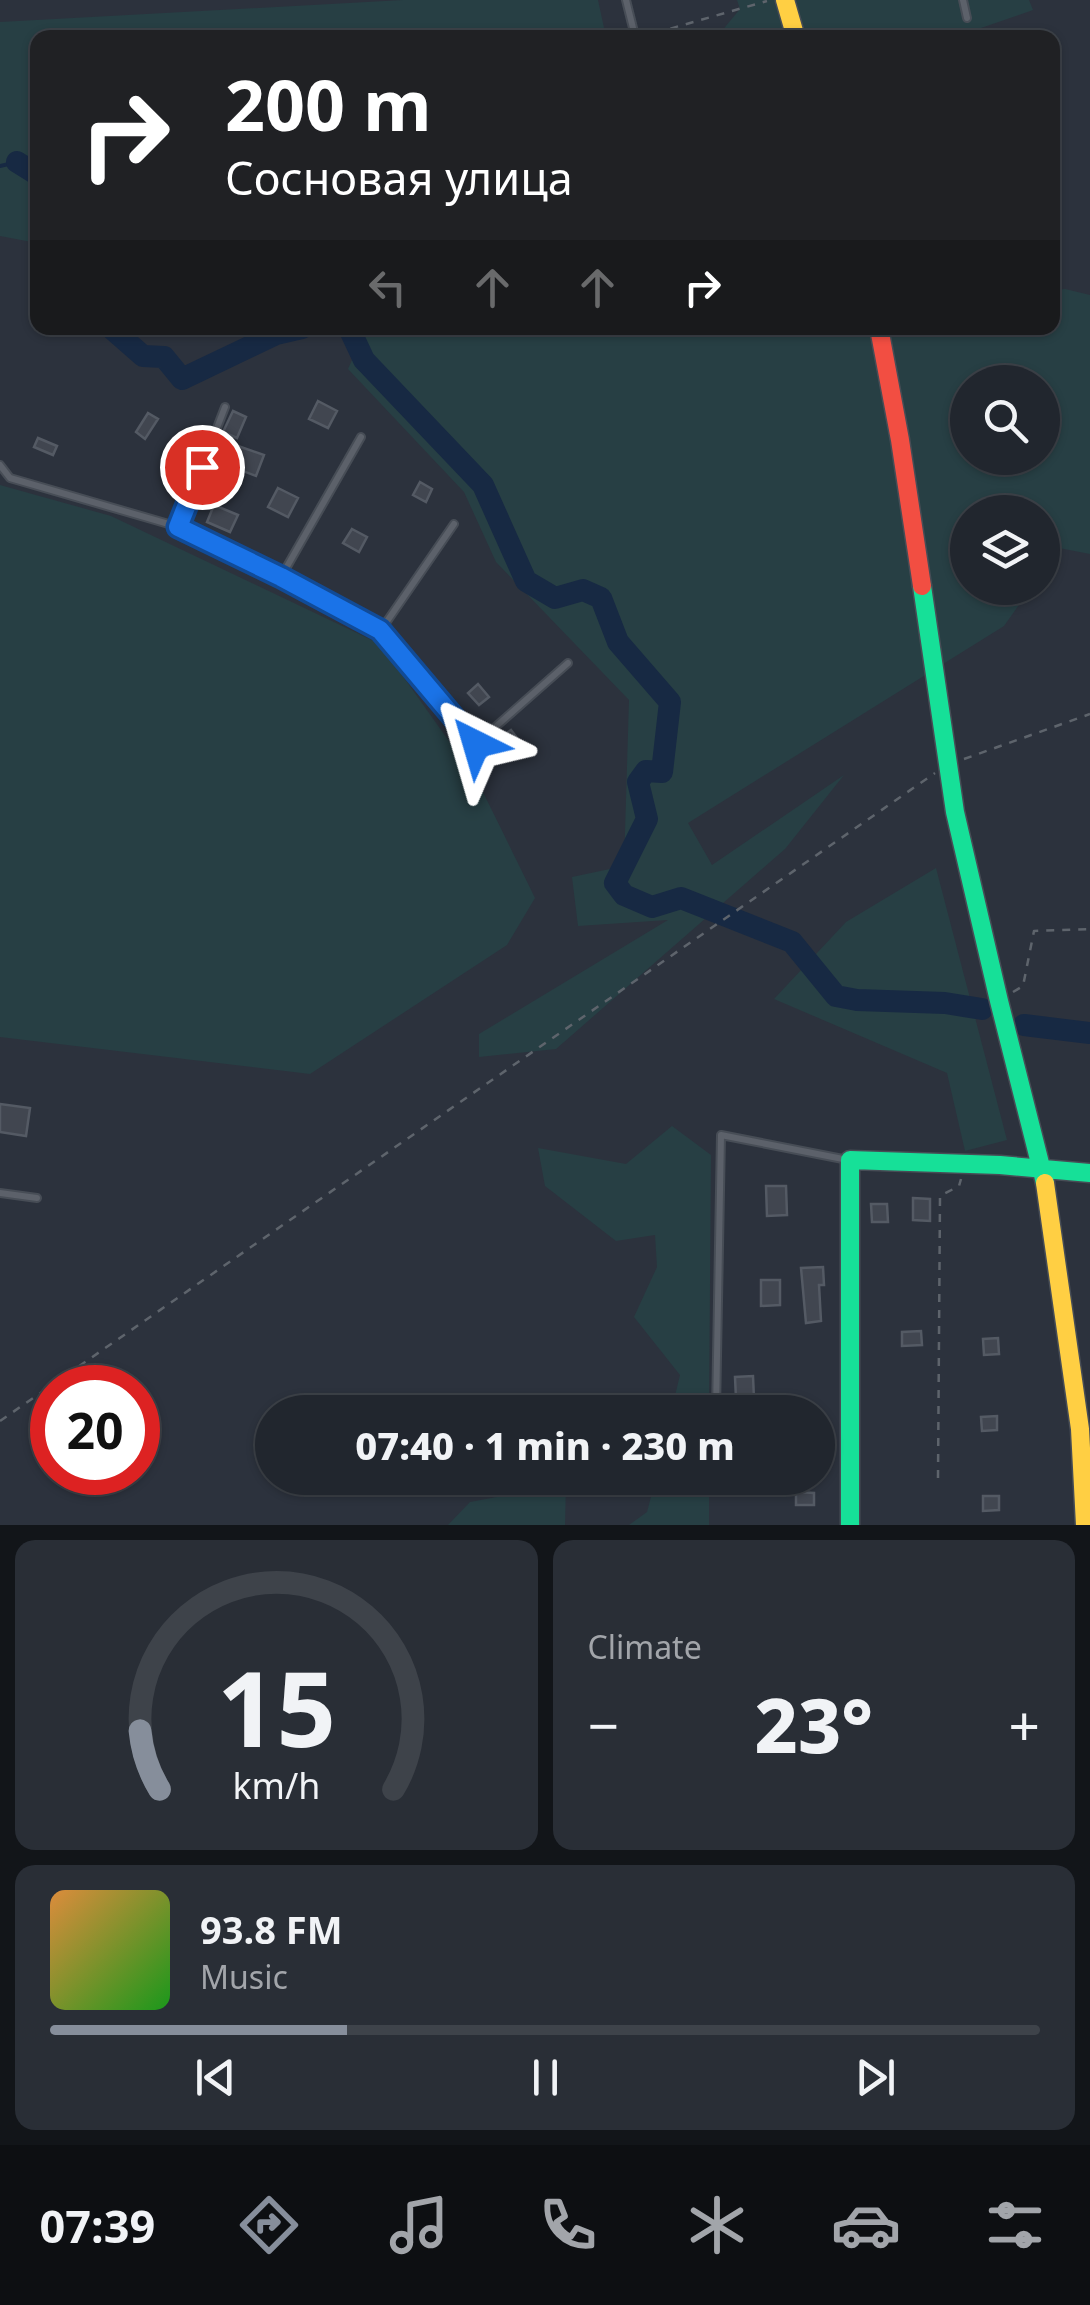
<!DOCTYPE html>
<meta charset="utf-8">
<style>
:root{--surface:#21262e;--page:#292e36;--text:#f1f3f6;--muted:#a2a5aa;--line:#3e434a;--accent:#868e9b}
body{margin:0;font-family:"Noto Sans",sans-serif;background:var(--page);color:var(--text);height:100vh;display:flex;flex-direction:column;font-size:38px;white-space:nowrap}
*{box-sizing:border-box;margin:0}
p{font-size:32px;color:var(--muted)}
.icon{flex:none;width:55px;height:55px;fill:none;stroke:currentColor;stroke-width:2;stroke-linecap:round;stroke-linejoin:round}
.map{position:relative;height:1525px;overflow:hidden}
.panel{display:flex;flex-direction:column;gap:15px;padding:15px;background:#121519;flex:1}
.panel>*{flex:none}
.hud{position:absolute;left:30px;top:30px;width:1030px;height:305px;border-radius:20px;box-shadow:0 2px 8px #0004,0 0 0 2px var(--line);background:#202124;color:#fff;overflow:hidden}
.fabs{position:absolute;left:950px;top:365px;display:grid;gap:20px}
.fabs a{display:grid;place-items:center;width:110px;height:110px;border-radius:50%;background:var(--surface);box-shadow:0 2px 8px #0004,0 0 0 2px var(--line);font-size:50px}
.speed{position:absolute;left:30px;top:1365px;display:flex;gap:20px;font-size:50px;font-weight:700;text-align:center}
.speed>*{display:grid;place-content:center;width:130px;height:130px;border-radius:50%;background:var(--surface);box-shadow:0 2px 8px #0004,0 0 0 2px var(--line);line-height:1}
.speed .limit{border:15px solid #d22;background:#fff;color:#111}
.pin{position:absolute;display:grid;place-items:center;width:85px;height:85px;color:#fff;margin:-42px;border:5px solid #fff;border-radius:50%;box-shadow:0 2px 10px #0007}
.me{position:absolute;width:110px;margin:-55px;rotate:320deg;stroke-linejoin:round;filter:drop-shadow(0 0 8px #0008)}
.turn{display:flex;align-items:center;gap:35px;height:210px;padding:0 30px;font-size:45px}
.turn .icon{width:130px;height:130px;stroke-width:2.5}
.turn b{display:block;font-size:70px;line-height:85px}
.lanes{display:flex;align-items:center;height:95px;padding:0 30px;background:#0003;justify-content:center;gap:50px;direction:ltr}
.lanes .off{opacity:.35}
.big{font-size:75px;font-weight:800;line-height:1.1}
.panel .widget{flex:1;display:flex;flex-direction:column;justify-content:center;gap:15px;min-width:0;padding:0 35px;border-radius:20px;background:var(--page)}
.panel .dial{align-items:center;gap:0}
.dial svg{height:260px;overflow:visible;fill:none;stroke:var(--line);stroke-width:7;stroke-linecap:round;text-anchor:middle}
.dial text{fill:var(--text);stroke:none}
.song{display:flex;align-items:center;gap:30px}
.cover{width:120px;height:120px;border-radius:15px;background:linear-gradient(135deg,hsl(30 70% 55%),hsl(120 70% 35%))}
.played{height:10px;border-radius:5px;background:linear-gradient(90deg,var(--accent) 30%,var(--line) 30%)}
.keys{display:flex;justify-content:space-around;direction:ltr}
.heat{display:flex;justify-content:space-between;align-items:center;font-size:55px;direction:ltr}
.panel .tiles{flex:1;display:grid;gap:15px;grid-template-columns:1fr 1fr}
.widget:last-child{grid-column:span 2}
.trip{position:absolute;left:255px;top:1395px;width:580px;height:100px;border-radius:50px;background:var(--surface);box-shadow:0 2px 8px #0004,0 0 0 2px var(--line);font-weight:800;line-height:100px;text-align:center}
.tab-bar{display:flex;height:160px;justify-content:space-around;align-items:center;background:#0d0f12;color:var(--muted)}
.tab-bar .icon{width:70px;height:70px}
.tab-bar .selected{color:var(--accent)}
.tab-bar b{font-size:45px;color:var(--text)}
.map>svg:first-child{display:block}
</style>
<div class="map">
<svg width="1090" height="1525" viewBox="0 0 1090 1525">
<rect width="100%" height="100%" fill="#2c323d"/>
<path fill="#273f44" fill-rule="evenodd" d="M403,0H598L606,37L38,38L37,243L0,236V22Z
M737,0H1029L1033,10L955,37L716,38L740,9Z
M1065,289L1090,295V554L1059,548L1043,571L1042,512H968V588H1031L1004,626L688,823L712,865L844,775L785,849L556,1049L479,1057V1034L668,920L578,926L572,877L624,866L629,700L496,562L464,492L348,369L366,328H1052L1053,290ZM968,382H1042V458H968Z
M0,485L111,516L380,644L478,782L535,898L507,945L310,1074L0,1037Z
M936,868L1007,1140L965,1151L947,1073L774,999L846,922Z
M672,1126L711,1155L709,1412H671L680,1375L634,1317L657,1267L655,1235L616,1241L545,1186L538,1148L626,1164Z
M656,1478H709V1525H629L647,1512Z
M566,1484L565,1525H448L470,1502Z"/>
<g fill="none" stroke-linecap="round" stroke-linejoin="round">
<path stroke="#172943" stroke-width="4" d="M0,166L17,162"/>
<path stroke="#172943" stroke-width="22" d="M17,162L38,175
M111,328L143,356L164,357L182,379L276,334L302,328
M349,328L364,360L483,485L526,581L555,598L583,590L601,598L618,642L670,702L662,772L646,771L638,782L647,819L615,883L624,895L652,907L681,898L792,942L836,996L857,1000L945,1003L982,1009
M1024,1025L1090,1033"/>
</g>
<path fill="#414650" stroke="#545a64" stroke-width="2.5" d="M318,401L337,411L328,428L309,419Z
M233,411L246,417L237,438L223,432Z
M148,413L158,419L145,439L136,432Z
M38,438L57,446L53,455L34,447Z
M238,446L264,455L256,476L230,466Z
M420,482L432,489L426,502L413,495Z
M278,488L298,498L288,517L268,507Z
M214,505L238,515L230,532L207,522Z
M352,529L367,537L359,552L343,543Z
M478,684L489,697L479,705L468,693Z
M511,730L524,747L509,758L496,740Z
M0,1104L30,1108L26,1136L0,1132Z
M766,1186H786L787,1215L767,1216Z
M913,1198L930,1199V1221L913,1220Z
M871,1204H887L888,1222H872Z
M823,1267L824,1285H819L821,1321L806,1323L801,1268Z
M761,1280H780V1305L761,1306Z
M921,1331L922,1345L902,1346V1332Z
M998,1338L999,1354L984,1355L983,1339Z
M753,1376L754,1399H736L735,1377Z
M997,1416V1430L982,1431L981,1417Z
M796,1492L814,1493V1505H796Z
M983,1496H999V1510L983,1511Z"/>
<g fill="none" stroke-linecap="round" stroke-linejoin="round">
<defs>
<path id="lane" d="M626,0L634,32
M963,0L967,18
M634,32L646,38
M0,465L10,478L179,527L281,577L381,630L476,744L568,663
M179,527L225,407
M281,577L361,437
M381,630L454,524
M0,1193L37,1198
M716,1412L721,1135L848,1160"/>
<path id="fast" d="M922,586L955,812L999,1001L1045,1183
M850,1525V1160L1000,1165L1090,1173"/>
<path id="slow" d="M785,0L796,38
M1045,1183L1080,1429L1085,1525"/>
<path id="jam" d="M879,328L900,440L922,586"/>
</defs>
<use href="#lane" stroke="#474d56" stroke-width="10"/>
<use href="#fast" stroke="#474d56" stroke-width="21"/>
<use href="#slow" stroke="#474d56" stroke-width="21"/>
<use href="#jam" stroke="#474d56" stroke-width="21"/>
<path stroke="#5e646c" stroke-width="2.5" stroke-dasharray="8 8" stroke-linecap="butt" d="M655,33L767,1
M964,759L1090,714
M1013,992L1023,986L1034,931L1090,929
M0,1421L935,773
M938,1478L940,1196L959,1186L961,1179"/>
<use href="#lane" stroke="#5c616a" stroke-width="6"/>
<use href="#fast" stroke="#16e098" stroke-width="18"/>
<use href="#slow" stroke="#ffcf43" stroke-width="18"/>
<use href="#jam" stroke="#f24e42" stroke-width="18"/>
</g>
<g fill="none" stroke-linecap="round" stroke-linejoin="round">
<defs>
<path id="route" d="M202,467L178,527L281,577L380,630L476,744"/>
</defs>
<use href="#route" stroke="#114b97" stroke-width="25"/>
<use href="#route" stroke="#1a73e8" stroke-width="18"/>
</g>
</svg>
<div class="fabs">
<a><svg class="icon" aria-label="search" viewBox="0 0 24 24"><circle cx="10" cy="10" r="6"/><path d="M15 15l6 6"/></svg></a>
<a><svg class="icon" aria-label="layers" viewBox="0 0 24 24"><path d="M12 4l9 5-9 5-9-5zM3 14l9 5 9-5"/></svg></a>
</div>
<div class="speed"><div class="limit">20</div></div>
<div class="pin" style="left:202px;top:467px;background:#d93025"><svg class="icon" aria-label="arrive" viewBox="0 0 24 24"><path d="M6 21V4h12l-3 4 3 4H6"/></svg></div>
<svg class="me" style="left:476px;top:744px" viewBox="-20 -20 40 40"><path d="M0-17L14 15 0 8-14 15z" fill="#1a73e8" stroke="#fff" stroke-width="4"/></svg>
<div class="trip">07:40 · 1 min · 230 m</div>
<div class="hud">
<div class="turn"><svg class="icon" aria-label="right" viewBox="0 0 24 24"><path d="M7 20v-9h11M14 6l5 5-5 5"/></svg><div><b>200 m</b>Сосновая улица</div></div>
<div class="lanes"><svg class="icon off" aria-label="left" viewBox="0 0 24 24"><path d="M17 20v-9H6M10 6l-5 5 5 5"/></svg><svg class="icon off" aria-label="ahead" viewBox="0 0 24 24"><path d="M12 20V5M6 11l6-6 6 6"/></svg><svg class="icon off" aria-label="ahead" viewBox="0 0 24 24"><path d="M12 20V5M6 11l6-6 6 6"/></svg><svg class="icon" aria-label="right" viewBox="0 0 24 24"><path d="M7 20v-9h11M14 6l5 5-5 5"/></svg></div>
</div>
</div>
<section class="panel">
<div class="tiles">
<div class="widget dial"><svg viewBox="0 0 100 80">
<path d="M14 69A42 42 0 1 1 86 69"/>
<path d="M14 69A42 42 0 0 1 8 51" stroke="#868e9b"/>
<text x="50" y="56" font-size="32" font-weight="700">15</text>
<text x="50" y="72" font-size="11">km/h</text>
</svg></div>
<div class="widget"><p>Climate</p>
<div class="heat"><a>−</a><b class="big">23°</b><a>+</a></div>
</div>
<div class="widget">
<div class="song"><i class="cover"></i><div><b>93.8 FM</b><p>Music</p></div></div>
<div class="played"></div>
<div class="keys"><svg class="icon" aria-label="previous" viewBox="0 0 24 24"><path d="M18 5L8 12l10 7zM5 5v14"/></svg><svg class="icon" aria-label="pause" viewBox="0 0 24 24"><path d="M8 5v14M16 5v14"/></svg><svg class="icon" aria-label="next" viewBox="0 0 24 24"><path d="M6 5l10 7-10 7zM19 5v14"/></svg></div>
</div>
</div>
</section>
<nav class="tab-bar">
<b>07:39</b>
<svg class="icon selected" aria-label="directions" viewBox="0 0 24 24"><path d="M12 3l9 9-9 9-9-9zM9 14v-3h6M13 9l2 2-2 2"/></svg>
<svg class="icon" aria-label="music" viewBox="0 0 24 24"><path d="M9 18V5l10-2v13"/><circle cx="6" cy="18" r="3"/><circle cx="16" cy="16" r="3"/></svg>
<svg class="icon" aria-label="phone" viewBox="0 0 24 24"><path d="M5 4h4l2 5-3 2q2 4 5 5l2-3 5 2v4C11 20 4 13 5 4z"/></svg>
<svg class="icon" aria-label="climate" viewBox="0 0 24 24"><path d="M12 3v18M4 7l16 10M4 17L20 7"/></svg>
<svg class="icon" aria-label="car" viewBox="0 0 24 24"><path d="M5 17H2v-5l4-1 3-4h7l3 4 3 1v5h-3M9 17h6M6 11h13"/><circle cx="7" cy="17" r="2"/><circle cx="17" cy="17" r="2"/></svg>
<svg class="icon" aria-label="filters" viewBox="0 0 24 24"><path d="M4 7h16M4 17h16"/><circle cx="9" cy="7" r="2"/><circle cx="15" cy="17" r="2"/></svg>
</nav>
